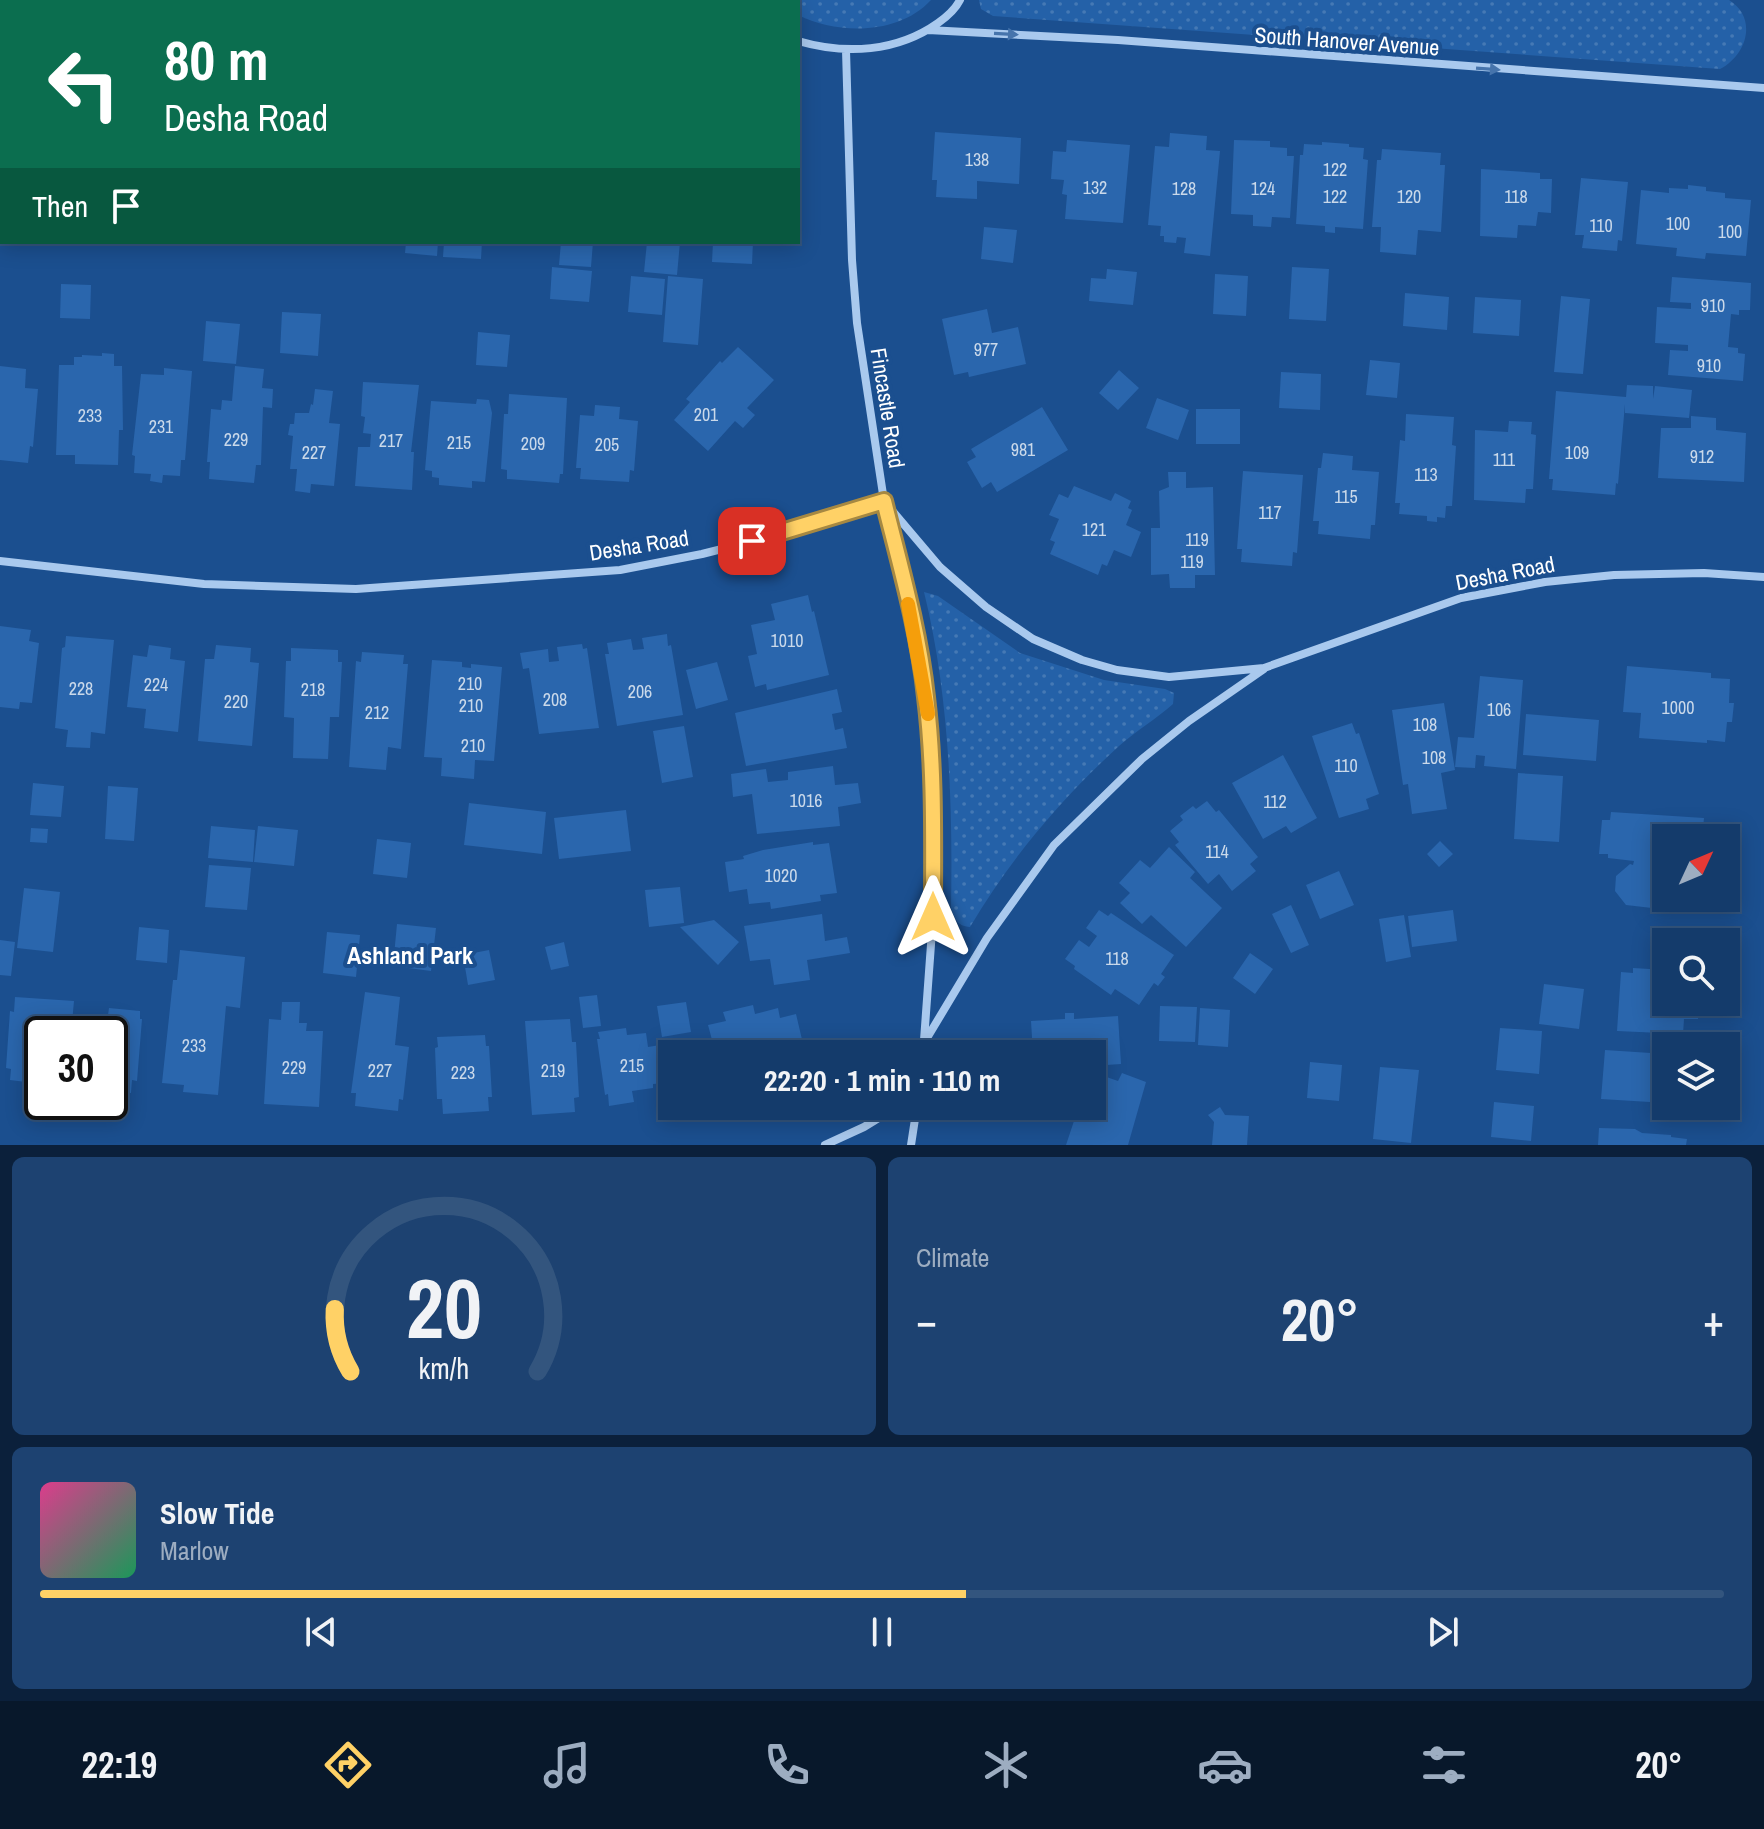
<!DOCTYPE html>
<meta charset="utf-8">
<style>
:root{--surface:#143b6b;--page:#1d4271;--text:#f1f3f6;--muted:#9dadc1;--line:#33557e;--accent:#ffd166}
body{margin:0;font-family:"Archivo Narrow",sans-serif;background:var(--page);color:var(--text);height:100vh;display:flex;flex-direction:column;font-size:30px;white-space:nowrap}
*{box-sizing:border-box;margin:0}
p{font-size:26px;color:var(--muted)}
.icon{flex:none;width:44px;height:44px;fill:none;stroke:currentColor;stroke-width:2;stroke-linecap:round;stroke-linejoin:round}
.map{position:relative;height:1145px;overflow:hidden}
.side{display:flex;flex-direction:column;gap:12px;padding:12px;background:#0b203b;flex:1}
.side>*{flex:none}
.banner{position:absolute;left:0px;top:0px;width:800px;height:244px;box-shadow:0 4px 20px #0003,0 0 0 2px var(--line);background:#0b6e4f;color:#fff;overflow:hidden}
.needle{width:52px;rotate:46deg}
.buttons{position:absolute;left:1652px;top:824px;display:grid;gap:16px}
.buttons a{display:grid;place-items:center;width:88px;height:88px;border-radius:0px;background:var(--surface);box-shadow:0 4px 20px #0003,0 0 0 2px var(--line);font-size:40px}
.speed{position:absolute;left:24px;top:1016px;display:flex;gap:16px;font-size:40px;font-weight:700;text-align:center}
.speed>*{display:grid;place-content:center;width:104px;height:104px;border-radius:50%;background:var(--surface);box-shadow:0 4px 20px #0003,0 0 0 2px var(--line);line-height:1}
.speed .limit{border:4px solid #111;border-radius:12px;background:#fff;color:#111}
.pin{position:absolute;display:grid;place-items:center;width:68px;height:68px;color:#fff;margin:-34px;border-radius:16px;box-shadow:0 4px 12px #0006}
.me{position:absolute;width:88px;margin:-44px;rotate:0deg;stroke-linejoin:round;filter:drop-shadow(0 0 6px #0008)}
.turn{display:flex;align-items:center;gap:28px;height:168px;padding:0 32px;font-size:36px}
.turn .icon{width:104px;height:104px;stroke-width:2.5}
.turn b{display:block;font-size:56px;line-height:68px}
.then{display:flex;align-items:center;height:76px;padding:0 32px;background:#0003;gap:16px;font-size:30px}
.big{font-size:60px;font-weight:700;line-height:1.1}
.side .card{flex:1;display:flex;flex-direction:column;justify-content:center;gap:12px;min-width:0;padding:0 28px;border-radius:12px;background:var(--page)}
.side .dial{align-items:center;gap:0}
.dial svg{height:208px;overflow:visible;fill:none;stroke:var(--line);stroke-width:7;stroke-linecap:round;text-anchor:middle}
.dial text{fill:var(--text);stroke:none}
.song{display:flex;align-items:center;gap:24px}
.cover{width:96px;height:96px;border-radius:12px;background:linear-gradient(135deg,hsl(330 70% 55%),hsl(150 70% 35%))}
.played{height:8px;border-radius:4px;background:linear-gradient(90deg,var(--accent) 55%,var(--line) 55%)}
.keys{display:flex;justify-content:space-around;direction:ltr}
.heat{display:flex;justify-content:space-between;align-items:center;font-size:44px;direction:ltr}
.side .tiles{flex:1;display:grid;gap:12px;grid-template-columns:1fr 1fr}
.card:last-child{grid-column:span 2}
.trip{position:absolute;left:658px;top:1040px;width:448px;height:80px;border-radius:0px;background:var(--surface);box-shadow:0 4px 20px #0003,0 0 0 2px var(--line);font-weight:700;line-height:80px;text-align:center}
.dock{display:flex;height:128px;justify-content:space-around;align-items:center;background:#08182b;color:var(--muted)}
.dock .icon{width:56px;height:56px}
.dock .active{color:var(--accent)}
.dock b{font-size:36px;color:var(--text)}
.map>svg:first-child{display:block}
</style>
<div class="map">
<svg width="1764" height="1145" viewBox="0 0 1764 1145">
<defs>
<pattern id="grass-dots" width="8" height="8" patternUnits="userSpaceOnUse" patternTransform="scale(2)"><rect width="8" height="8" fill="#2461a8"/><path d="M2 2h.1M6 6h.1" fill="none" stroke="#4579b5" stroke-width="1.8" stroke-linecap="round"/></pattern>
</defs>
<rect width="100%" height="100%" fill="#1b4f8f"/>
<path fill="url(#grass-dots)" d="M776,0H931C899,35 838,35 798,15V2Z
M979,0H1729C1758,18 1747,55 1720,69L993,16L981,9Z
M924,592L938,596L1020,653L1104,680L1165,689L1174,693L1173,704C1156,719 1136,731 1119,746C1061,799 1010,859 970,927C957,926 955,919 951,908C953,804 949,693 924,592Z"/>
<path fill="#2a66ad" d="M935,132L1021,138L1019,184L977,181V199L936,197L937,180H932Z
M1170,133L1207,136L1206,150L1220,151L1210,256L1184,253L1186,238L1177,237L1176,243L1164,242V236H1160L1161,226L1148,225L1155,146L1169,147Z
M1067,140L1130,145L1123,223L1065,219L1067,195L1062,194L1064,180L1051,179L1053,151L1066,152Z
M1234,140L1270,141V147L1287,148V156H1294L1290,218L1272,217L1271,227L1253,226V215L1231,214Z
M1322,142L1349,144V147L1364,148L1363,159L1368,160L1363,229L1335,227V233L1325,232V226L1296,224L1300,155H1303L1304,144L1322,145Z
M1382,149L1441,153L1440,165H1445L1441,232L1418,230L1416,255L1380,252L1381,227H1372L1377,160H1381Z
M1481,169L1540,173V179H1552L1551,213L1538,212L1536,226L1518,225L1517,238L1480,236Z
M1581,178L1628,182L1622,241L1618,240L1617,251L1582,248L1584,235H1575Z
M1688,185L1706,187V191L1725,193V198L1751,200L1746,256L1706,253L1705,259L1676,256L1677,248L1636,244L1641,190L1669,193V188L1688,189Z
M984,227L1017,230L1013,263L981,259Z
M234,242H276V246H234Z
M406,242H438L437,256L405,253Z
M444,242H482L481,259L443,257Z
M561,242H593L591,267L559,265Z
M647,242H680L677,275L644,272Z
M713,242H753L752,264L712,262Z
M552,267L592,271L589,302L550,299Z
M1292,267L1329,269L1326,321L1289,319Z
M1107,269L1137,272L1133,305L1089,301L1091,278L1106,279Z
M1215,274L1248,276L1246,316L1213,314Z
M631,276L665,279L662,315L628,312Z
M668,276L703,279L698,345L663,342Z
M1672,277L1751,283L1750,310H1739V315L1731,314L1728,347L1738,348V353L1745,354L1743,381L1668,375L1670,350L1688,351V345L1655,343L1657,307L1691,309V303L1670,302Z
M61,284L91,285L90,319L60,318Z
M1405,293L1449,297L1447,330L1403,326Z
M1561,296L1590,299L1583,374L1554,372Z
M1475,297L1521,300L1519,336L1473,333Z
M987,309L992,333L1018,327L1026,364L969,377L968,372L954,375L942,319Z
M282,312L321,314L318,356L280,353Z
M206,321L240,324L236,364L203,361Z
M478,332L510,335L507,367L476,365Z
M738,347L774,380L747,408L755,415L743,428L735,421L708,451L674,420L690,402L686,399L720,361L722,363Z
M102,353L114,354V366H122L123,430H119L118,465L75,464V455H56L59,365H74V357H82V355L102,356Z
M1370,360L1400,363L1397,398L1366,395Z
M0,366L26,369L25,388L38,389L33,447L30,446L28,463L0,460Z
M235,366L264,369L262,388L273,389L272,408L263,407L261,465H256L254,483L209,479L210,462H207L211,409L221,410L222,400L232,401Z
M164,368L192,371L185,460H181L180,476L163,475L162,483L150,481L151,474L134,473L135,456L132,455L141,374L164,375Z
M1119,370L1139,388L1118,410L1099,393Z
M1281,372L1321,374L1320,410L1279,408Z
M363,382L419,385L411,452H414L412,490L355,486L358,447H370L371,434L363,433L365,417L361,416Z
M1627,385L1653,386V399L1655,386L1692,390L1689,418L1625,413V404L1618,484L1616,483L1615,495L1552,490L1553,479H1549L1556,391L1626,397Z
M315,389L333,391L329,423L340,424L334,486L311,484L310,493L295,491L297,469H290L293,436L288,435L290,424H294L295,413H309L311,404L313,405Z
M509,394L567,398L563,474H560L559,483L507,479V470L501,469L504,414H508Z
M1157,398L1189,410L1178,440L1146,428Z
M477,399L489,400L492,413L485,482L472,481V488L439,485V478L432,477V471L425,470L431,401L476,404Z
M595,405L620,407L619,419L638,421L634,471L630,470L629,482L580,479L581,468H576L580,415L594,416Z
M1042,407L1068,450L997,492L991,482L982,488L967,462L976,457L971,449Z
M1196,409H1240V444H1196Z
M1406,414L1454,417L1452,445L1456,446L1452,506H1446L1445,518L1437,517V522L1427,521V516L1399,514L1400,503H1395L1400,440L1405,441Z
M1691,416L1716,418V430L1746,433L1744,482L1658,478L1661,428H1691Z
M1509,421L1532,422L1531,434L1536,435L1533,489H1526L1525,503L1474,500L1475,430L1508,432Z
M1323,453L1353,456L1352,470L1379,472L1375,525H1371L1370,539L1318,534L1319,521H1313L1318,468H1321Z
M1243,471L1303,475L1297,553L1293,552L1292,566L1241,562L1242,549H1237Z
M1168,472H1186V488L1213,487L1215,575H1195V588H1170L1169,574L1151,575V528H1160L1159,491L1169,487Z
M1074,486L1111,501L1115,493L1131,501L1128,508L1132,510L1126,525L1141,532L1131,557L1114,550L1107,566L1102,564L1098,575L1050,554L1055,542L1050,540L1059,519L1049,515L1059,494L1068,498Z
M808,595L812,612L814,611L829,675L767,690L766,684L755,687L748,656L757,654L751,625L775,620L771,604Z
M0,626L31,630L29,641L39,643L32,703L20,702L19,709L0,707Z
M667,634L668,646L671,645L683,715L617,726L605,654H609L607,643L631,639L633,650L644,649L642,638Z
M66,636L114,640L105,734L91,732L90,748L66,747L68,730L55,728L62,648L65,647Z
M582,644L583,649L587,648L599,728L539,734L529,668L523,669L520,653L548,649L549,662L559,661L557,647Z
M149,645L171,648L170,659L185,661L178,732L144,728L146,709L127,707L133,655L147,657Z
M216,645L251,648L250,662L259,663L252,746L198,741L205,659H214Z
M291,648L338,650V662H342L339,717H330L328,759L293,758L294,718L284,717L286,661H291Z
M362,652L404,655L403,664H408L401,749L388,747L386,770L349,767L356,661L361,662Z
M432,660L462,662V667L471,668V664L502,667L494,761L475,760L474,779L441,776L442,758L424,757Z
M717,662L728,700L696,709L686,670Z
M1627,666L1711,673V678L1730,679L1729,703H1734L1732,722H1727L1725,742L1707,740V743L1639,738L1641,713L1623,712Z
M1480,676L1523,680L1516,769L1484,766L1485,756L1476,755L1475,768L1455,767L1458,737L1474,738Z
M837,689L842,712L832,714L835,730L843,728L847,748L746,766L735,713Z
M1444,703L1455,770L1441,773L1447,809L1412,814L1408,784L1403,785L1392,710Z
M1526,714L1599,720L1596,761L1523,755Z
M1352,723L1356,734L1359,733L1379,794L1366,799L1369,809L1339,818L1312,736Z
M684,726L693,777L662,783L653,731Z
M1283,755L1317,818L1291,833L1286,826L1263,839L1232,783Z
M833,766L835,785L858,783L861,803L838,807L840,826L757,834L752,794L733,797L731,774L766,769L768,782L788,780V772Z
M1518,773L1563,776L1559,842L1514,839Z
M33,783L64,786L61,817L30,815Z
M108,786L138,788L134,841L105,839Z
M1207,801L1216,812L1219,810L1258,857L1250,864L1256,871L1232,891L1219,874L1208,884L1175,845L1179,842L1170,831L1183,820L1180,816L1193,806L1196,809Z
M469,803L546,812L542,854L464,845Z
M626,810L631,851L559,859L554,818Z
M1611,812L1704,818L1703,828L1720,829L1719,838H1666V898H1714L1713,908L1696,907L1695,913L1626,905L1615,891L1616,876L1630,864L1633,865L1634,861L1608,858V854H1599L1602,820H1610Z
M211,826L255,830L253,862L208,858Z
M258,826L298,830L294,866L254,862Z
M31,828L48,829L47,843L30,842Z
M377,839L411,843L407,878L373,874Z
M1440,841L1453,854L1439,867L1427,854Z
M813,842V845L829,843L837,893L820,895L821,901L771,909L770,902L749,904L747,889L729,892L725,862L744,859L743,856L763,850Z
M1169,847L1195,872L1190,878L1222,908L1186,947L1151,915L1142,924L1120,903L1130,893L1119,883L1140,860L1150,868Z
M209,865L251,868L247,910L205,907Z
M1339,871L1354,905L1320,919L1306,885Z
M680,887L684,923L649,927L645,890Z
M24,888L60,892L53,952L17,948Z
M1291,905L1309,945L1291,953L1272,914Z
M1099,910L1108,916L1111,913L1174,955L1161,974L1165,977L1158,986L1154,983L1139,1005L1115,989L1111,995L1074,969L1075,966L1065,959L1079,940L1089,947L1097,936L1086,928Z
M1453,910L1457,941L1412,947L1408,916Z
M822,914L825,941L847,937L850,953L807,960L810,980L774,985L770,959L750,961L744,926Z
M1404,915L1411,957L1386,962L1379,919Z
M714,920L739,942L718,965L680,927Z
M397,924L436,928L431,971L393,966Z
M139,927L169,930L167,963L136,960Z
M327,932L360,935L356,977L323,973Z
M0,940L15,942L11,976L0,975Z
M564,942L569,966L551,970L545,947Z
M180,950L245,957L240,1008L226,1006L218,1095L183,1092L184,1085L162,1083L173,980H177Z
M489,950L495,980L468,985L463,955Z
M1250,953L1273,969L1255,994L1233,978Z
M1633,968L1666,970V1002H1700L1698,1019H1684L1683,1034L1617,1031L1621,972L1633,973Z
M1544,984L1584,989L1579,1029L1539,1024Z
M365,992L400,997L395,1045L409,1047L403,1100L399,1099L398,1111L355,1106L356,1093H351Z
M597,995L601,1026L583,1028L579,997Z
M15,997L74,1001L71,1034H42V1084L10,1080L11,1069L6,1068L10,1011L14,1012Z
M282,1002H300L299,1023H307L306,1031H323L319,1107L264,1104L269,1019L281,1020Z
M686,1002L691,1032L662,1037L657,1006Z
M753,1005L755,1014L778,1008L780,1018L796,1014L804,1048L788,1054H709L715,1051L708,1025L726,1021L723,1012Z
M1160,1006L1197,1007L1195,1042L1159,1041Z
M109,1008L140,1011V1019H142L137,1081L132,1080L131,1093L110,1091V1034H89L91,1014L108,1015Z
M1200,1008L1230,1010L1228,1047L1198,1045Z
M1065,1013H1074V1019L1118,1016L1121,1064L1092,1066V1054H1033L1031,1021L1065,1019Z
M570,1019L572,1042H576L579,1097L574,1098L575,1112L532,1115L525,1021Z
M626,1028L627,1035L646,1033L648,1047L660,1045L666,1083L653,1084V1088L632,1091L634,1102L609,1106L608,1094L605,1095L597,1039H600L598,1032Z
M1500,1028L1542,1031L1539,1074L1496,1070Z
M485,1035L486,1046H489L492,1097H488L489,1111L443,1114L442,1099H437L435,1048L438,1047L437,1037Z
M1605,1050L1666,1054V1103L1601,1099Z
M1310,1062L1342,1065L1339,1101L1307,1098Z
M1380,1067L1419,1070L1411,1143L1373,1139Z
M1092,1072L1118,1081L1122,1073L1146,1082L1128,1145H1066L1079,1106H1092Z
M1494,1102L1534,1106L1531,1141L1491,1137Z
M1220,1107L1225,1115L1249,1116L1247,1145H1212L1214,1122L1208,1115Z
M1599,1128L1635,1129L1642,1133L1671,1135V1137L1687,1139L1686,1145H1598Z"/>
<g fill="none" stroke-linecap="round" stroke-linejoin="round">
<path stroke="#a9c9ee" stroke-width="8" d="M367,0L390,2
M750,0L751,2
M928,30L1118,40L1764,88
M798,41C846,55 897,52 938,23C948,16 955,10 960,0
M846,50L852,260L857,323L884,501L912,619L926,695L934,786L933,917L923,1054
M0,561L204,584L356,589L620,570L702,554L777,535L884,501L940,567L986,607L1033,639L1082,660L1117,670L1169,677L1264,668L1461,598L1545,582L1614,575L1704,573L1764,577
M927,1038L987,938L1054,845L1142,759L1189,721L1264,669
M825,1145L864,1127L898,1106
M911,1145L917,1106"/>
</g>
<defs><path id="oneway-solid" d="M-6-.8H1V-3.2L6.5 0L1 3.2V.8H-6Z" transform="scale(2)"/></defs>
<g fill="#4674ac">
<use href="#oneway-solid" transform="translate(1006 34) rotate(3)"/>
<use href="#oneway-solid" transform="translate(1488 69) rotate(4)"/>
</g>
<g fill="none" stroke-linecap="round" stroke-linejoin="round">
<defs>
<path id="route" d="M752,541L884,501C900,565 919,631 926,697C935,771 933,843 933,917"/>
</defs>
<use href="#route" stroke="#a68842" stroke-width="20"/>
<use href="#route" stroke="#ffd166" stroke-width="14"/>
<path stroke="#f59e0b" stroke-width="14" d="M908,604L928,714"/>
</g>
<g text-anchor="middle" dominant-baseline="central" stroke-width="8" stroke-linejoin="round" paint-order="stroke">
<g font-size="18" fill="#cad9ea">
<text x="977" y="159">138</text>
<text x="1335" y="169">122</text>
<text x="1095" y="187">132</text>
<text x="1184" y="188">128</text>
<text x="1263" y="188">124</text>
<text x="1335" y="196">122</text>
<text x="1409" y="196">120</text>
<text x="1516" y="196">118</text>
<text x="1678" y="223">100</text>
<text x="1601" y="225">110</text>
<text x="1730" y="231">100</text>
<text x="1713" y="305">910</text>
<text x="986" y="349">977</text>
<text x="1709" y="365">910</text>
<text x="706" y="414">201</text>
<text x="90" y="415">233</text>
<text x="161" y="426">231</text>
<text x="236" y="439">229</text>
<text x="391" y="440">217</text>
<text x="459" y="442">215</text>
<text x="533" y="443">209</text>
<text x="607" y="444">205</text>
<text x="1023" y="449">981</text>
<text x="314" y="452">227</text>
<text x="1577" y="452">109</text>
<text x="1702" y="456">912</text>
<text x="1504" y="459">111</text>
<text x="1426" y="474">113</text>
<text x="1346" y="496">115</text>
<text x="1270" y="512">117</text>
<text x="1094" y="529">121</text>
<text x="1197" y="539">119</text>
<text x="1192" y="561">119</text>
<text x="787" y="640">1010</text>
<text x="470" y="683">210</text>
<text x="156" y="684">224</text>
<text x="81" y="688">228</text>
<text x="313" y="689">218</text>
<text x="640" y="691">206</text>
<text x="555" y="699">208</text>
<text x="236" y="701">220</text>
<text x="471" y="705">210</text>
<text x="1678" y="707">1000</text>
<text x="1499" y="709">106</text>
<text x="377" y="712">212</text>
<text x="1425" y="724">108</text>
<text x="473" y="745">210</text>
<text x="1434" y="757">108</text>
<text x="1346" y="765">110</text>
<text x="806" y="800">1016</text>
<text x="1275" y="801">112</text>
<text x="1217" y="851">114</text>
<text x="781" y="875">1020</text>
<text x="1117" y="958">118</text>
<text x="194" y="1045">233</text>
<text x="632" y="1065">215</text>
<text x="294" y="1067">229</text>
<text x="380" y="1070">227</text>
<text x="553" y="1070">219</text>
<text x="463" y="1072">223</text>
</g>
<g font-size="22" fill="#fff" stroke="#1b4f8f">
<text transform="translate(1347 41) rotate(4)">South Hanover Avenue</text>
<text transform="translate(888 408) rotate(81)">Fincastle Road</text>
<text transform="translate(639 545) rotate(-9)">Desha Road</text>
<text transform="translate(1505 573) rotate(-11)">Desha Road</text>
</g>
<g font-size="24" font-weight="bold" fill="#fff" stroke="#1b4f8f">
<text x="410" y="955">Ashland Park</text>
</g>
</g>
</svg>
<div class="buttons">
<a><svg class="needle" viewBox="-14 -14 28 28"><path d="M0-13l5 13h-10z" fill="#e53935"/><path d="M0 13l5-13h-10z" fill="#9dadc1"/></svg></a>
<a><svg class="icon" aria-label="search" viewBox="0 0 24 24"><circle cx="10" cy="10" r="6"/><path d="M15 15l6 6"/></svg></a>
<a><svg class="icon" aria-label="layers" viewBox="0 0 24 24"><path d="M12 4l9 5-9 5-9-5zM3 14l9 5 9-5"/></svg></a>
</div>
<div class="speed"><div class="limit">30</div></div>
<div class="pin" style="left:752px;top:541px;background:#d93025"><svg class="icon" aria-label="arrive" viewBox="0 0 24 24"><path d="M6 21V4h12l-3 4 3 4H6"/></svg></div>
<svg class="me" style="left:933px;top:917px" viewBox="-20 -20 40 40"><path d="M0-17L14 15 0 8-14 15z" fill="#ffd166" stroke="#fff" stroke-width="4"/></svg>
<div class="trip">22:20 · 1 min · 110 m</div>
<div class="banner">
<div class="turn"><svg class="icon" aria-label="left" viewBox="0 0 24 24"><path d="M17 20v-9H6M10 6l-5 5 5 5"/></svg><div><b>80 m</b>Desha Road</div></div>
<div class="then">Then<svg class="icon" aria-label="arrive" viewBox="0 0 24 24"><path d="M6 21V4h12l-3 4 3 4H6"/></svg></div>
</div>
</div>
<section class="side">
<div class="tiles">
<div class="card dial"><svg viewBox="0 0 100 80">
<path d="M14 69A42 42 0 1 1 86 69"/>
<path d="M14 69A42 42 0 0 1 8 45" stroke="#ffd166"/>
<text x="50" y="56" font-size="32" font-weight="700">20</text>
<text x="50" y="72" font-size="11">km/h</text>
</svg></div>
<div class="card"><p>Climate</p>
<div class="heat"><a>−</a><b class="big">20°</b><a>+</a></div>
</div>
<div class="card">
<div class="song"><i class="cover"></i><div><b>Slow Tide</b><p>Marlow</p></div></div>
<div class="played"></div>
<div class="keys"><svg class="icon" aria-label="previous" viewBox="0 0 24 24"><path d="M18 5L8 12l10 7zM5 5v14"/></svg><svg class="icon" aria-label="pause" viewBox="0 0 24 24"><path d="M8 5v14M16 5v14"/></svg><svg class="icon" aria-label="next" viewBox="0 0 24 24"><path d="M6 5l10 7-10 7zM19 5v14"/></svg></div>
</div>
</div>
</section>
<nav class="dock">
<b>22:19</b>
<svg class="icon active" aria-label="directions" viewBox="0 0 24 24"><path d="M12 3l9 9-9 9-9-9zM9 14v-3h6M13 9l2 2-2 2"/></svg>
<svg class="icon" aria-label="music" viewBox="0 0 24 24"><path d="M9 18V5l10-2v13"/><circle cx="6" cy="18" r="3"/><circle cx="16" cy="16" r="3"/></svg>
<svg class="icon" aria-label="phone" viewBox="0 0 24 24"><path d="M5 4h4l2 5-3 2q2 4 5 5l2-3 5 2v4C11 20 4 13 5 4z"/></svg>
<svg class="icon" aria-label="climate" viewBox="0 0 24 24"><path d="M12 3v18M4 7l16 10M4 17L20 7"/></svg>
<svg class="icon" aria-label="car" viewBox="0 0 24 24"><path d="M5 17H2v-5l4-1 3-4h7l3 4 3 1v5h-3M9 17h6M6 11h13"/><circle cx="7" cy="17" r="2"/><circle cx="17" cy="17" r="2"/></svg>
<svg class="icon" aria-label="filters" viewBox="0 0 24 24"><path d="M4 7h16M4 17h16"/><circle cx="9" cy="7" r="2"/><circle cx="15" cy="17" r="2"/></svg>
<b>20°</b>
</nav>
